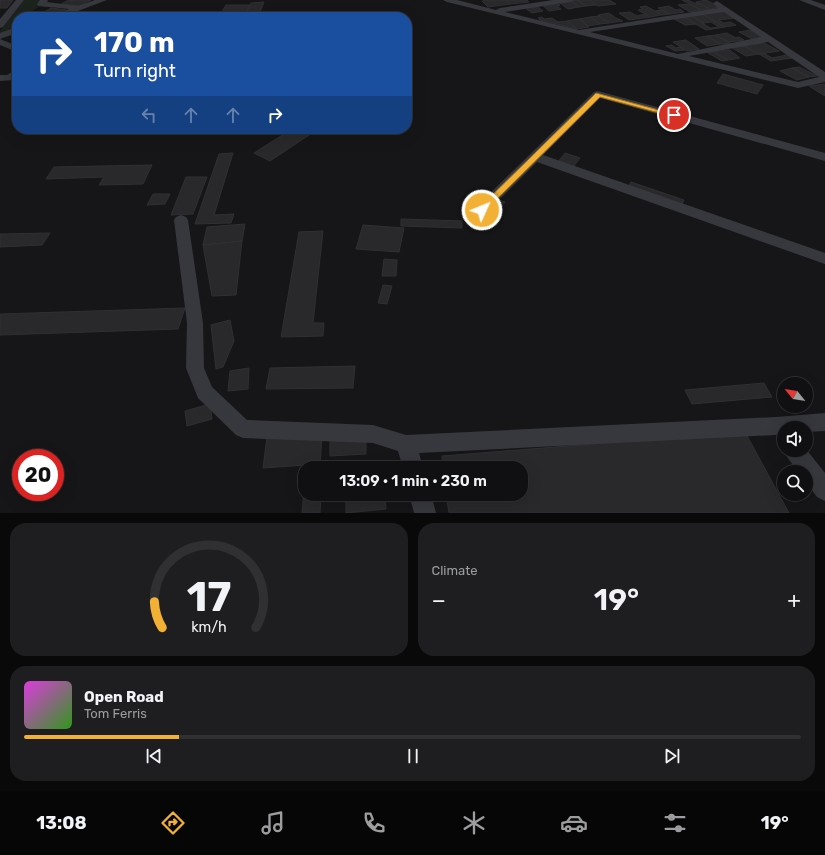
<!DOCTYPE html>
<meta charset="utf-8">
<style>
:root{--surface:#101012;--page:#1e1e20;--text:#f1f3f6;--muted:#9c9d9f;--line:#303032;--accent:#f2b134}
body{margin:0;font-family:Rubik,sans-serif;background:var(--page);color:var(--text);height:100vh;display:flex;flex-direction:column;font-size:15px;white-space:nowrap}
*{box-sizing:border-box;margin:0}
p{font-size:13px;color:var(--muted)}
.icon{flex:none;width:22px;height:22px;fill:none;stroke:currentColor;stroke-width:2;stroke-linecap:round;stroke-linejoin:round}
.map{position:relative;height:513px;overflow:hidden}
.side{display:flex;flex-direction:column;gap:10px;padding:10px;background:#09090a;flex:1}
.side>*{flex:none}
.hud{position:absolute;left:12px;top:12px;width:400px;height:122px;border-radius:16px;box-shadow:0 4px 16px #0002,0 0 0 1px var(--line);background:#1a4fa0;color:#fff;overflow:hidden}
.needle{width:26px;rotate:300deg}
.fabs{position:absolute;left:777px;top:377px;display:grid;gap:8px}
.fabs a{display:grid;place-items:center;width:36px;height:36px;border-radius:50%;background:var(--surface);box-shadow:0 4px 16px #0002,0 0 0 1px var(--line);font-size:20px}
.speed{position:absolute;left:12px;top:449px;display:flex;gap:8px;font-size:20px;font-weight:700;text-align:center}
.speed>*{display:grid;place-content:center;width:52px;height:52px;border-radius:50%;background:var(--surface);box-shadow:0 4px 16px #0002,0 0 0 1px var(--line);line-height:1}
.speed .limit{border:6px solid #d22;background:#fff;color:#111}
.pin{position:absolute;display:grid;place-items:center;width:34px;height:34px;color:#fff;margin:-17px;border:2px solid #fff;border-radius:50%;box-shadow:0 1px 4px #0007}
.me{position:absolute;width:44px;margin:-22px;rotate:46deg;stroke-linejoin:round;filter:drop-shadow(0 0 3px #0008)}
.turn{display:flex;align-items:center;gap:14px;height:84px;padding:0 16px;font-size:18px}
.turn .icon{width:52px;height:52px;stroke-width:2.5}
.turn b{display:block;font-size:28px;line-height:34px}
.lanes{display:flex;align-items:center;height:38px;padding:0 16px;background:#0003;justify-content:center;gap:20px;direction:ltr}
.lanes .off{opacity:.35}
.big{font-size:30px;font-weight:600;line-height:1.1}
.side .widget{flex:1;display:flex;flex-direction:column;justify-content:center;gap:6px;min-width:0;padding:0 14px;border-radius:16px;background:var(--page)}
.side .dial{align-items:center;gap:0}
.dial svg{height:104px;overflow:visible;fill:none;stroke:var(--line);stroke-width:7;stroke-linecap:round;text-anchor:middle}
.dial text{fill:var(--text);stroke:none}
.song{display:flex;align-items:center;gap:12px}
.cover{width:48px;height:48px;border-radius:6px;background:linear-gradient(135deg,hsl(300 70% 55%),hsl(110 70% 35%))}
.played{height:4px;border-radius:2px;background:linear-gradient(90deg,var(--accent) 20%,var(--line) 20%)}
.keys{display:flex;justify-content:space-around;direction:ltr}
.heat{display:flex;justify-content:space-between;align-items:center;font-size:22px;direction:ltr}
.side .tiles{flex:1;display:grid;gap:10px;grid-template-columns:1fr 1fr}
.widget:last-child{grid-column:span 2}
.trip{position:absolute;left:298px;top:461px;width:230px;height:40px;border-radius:16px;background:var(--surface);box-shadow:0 4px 16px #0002,0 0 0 1px var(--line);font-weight:600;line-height:40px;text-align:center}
.dock{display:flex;height:64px;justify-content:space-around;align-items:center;background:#060607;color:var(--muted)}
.dock .icon{width:28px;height:28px}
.dock .on{color:var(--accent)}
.dock b{font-size:18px;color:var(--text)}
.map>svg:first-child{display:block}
</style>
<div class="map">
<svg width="825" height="513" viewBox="0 0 825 513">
<rect width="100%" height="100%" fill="#161618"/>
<path fill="#1c231d" d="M24,0H42L41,5L28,14L53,16L49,17H17V28L0,34V31Z"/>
<path fill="#29292c" stroke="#303034" d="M0,0H13L7,8H0Z
M69,0H91L79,6L61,4Z
M486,0H505L510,4L488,7L482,1Z
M505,0H527L529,2L510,4Z
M577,0L586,6L579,7L571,1Z
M577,0H589L596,5L586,6Z
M589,0H609L616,4L598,6Z
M682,0H688L694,3H698L710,9L701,10Z
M706,0L720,7L710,9L696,2Z
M571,1L579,7L568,9L560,3Z
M264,2L258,17H244L251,3Z
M556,3L560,5L557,6L561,9L549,11L541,4Z
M689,4L701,10L690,12L678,5Z
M226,5H250L244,17H219Z
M535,5L543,11L532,13L524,7Z
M646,6L655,11L661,15L650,17L638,10L643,9L640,7Z
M669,6L676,10L680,9L684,12L670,14L658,8Z
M51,8L66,10L60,13L44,12Z
M663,10L670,14L661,15L655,11Z
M726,11L736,18L718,20L724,23L730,22L736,25L725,27L701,13Z
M630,12L637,16L645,14L650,17L629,20L619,13Z
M609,13L616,18L623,21L609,23L598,15Z
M702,14L725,27L712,29L711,28L719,27L711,22L704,23L692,16Z
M691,15L704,23H702L712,29L706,30L682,16Z
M599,16L609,23L600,24L590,17Z
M542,17L544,19L552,18L558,22L553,23L540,20L538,18Z
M590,17L600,24L588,26L579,19Z
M684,17L696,24L685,25L674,19Z
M579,19L588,26L589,27L577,29L567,21Z
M567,21L577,29L553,23L558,22Z
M751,30L764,38L752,39L739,32Z
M727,33L736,38L739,37L744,40L729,42L716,35Z
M716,35L732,44H720L707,36Z
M707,36L720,44L707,46L695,38Z
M686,40L699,49L687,51L673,42Z
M764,43L779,51L759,54L744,46Z
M672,45L676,48L680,47L685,50L675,51L666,46Z
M744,46L759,54L746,56L732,48Z
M726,50H730L740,58L728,60L714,52Z
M714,52L728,60L722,61L708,53Z
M764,53L772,58L787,55L792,58L771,61L759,54Z
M799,67L817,76L809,77L792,68Z
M792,68L809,77L797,80L780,71Z
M723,74L763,85L757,94L717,83Z
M825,84V96L809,86Z
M292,129H318L270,161L254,153Z
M233,153L214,215L234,214L231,223L195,224L219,154Z
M565,153L580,158L573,167L558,162Z
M152,165L143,184L99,185L104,177L46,179L54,167Z
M186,177H207L193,214L171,215Z
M631,182L684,200L681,206L628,188Z
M153,194H170L165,204L147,205Z
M495,199L505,202L485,226L475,222Z
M401,219L462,221V228L401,226Z
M245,224L242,241L203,245L207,227Z
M363,225L404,228L399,252L356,249Z
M323,231L313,323H324L323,336L281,337L299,232Z
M50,233L42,245L0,247V234Z
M242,241L236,295L212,296L203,245Z
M384,259L397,260L396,276H382Z
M383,285L392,286L387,304L378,303Z
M185,308L178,329L0,335V314Z
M230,320L234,341L223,367L216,369L211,325Z
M355,366L353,388L266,389L270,368Z
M249,368L248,389L228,391L230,371Z
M764,383L772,397L692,404L685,390Z
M210,404L212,419L187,426L185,411Z
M745,432L789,513H449L446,494H521V468H443L442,456Z
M322,433L320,468H306V465L263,468L267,437Z
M366,438V454L330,456V440Z
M305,477V494H321L320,513H302Z
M346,494H385L386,509L346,513Z"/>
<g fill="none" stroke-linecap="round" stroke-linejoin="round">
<path fill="#37383d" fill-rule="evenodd" d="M16,0H24L3,27L0,28V19Z
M40,0H48L47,2L78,6L95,0H107L62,17H50L69,9L38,6L37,4Z
M443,0H457L496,10L500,8L553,0H574L570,2L505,12L579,30L718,8L713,3L717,1L825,72V82L798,88L447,2ZM724,12L761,37L678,54L590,32ZM768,42L819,77L798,82L689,56Z
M799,0H811L825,5V10Z
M17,27V33L0,39V33Z
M0,39L17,46V52L0,45Z
M17,69V77L13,80L0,81V75H7Z
M598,91L825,153V161L600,98L543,155L825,253V264L537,162L487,212L482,213L477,212L475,209L477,206L594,92Z
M181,215L186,217L188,220L203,323L204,368L212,387L247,420L373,425L406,435L776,417L825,413V431L806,432V428H784V434L776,435L419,453L423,468H403L398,451L373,443L243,438L236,435L198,398L186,368L187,323L174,220L176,217Z
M806,449L825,473V501L817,497L806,482V472H798L787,457L784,450Z
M409,494H431L436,513H414Z"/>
</g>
<path fill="#f2b134" stroke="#9d7322" d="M596,93L677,115L674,117L600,97L485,211H479L478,210L479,208Z"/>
</svg>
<div class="fabs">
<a><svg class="needle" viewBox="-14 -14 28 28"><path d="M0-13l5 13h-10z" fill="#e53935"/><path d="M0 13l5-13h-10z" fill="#9c9d9f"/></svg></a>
<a><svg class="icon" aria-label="sound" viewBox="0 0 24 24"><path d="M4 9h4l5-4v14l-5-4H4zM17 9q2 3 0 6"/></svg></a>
<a><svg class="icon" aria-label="search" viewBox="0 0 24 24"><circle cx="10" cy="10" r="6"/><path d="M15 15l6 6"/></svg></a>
</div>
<div class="speed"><div class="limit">20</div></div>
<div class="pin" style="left:674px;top:115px;background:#d93025"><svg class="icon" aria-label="arrive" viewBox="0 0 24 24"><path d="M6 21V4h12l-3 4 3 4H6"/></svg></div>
<svg class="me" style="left:482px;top:210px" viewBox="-20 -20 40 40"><circle r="17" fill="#f2b134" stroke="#fff" stroke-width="3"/><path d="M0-11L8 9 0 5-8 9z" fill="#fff"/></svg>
<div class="trip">13:09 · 1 min · 230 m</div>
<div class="hud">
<div class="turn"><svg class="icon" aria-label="right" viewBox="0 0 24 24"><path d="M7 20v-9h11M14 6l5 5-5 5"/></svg><div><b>170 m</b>Turn right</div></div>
<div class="lanes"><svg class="icon off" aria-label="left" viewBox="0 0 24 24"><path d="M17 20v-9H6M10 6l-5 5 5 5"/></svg><svg class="icon off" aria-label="ahead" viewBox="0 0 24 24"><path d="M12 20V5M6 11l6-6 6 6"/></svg><svg class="icon off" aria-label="ahead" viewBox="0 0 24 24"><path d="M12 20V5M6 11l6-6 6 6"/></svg><svg class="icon" aria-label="right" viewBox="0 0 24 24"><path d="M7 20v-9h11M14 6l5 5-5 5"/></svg></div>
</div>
</div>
<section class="side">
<div class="tiles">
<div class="widget dial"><svg viewBox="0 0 100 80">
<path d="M14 69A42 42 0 1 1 86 69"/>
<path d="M14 69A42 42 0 0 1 8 49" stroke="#f2b134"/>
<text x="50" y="56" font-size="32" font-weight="700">17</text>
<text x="50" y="72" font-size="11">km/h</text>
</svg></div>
<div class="widget"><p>Climate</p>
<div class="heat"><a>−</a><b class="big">19°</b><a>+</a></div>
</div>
<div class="widget">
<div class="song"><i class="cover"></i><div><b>Open Road</b><p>Tom Ferris</p></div></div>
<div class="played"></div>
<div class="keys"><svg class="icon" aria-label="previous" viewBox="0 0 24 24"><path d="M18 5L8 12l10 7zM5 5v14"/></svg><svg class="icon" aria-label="pause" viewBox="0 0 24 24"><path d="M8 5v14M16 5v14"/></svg><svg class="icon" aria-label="next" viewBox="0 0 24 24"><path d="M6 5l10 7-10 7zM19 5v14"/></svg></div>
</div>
</div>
</section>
<nav class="dock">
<b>13:08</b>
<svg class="icon on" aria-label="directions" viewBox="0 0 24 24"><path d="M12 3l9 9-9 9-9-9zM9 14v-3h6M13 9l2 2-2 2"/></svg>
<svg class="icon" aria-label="music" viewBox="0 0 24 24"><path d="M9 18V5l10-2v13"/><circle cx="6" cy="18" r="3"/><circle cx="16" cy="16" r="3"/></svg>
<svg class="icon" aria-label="phone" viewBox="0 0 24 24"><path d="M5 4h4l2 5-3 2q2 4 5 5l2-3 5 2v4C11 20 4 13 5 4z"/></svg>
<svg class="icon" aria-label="climate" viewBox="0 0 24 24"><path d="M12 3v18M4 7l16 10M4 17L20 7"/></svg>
<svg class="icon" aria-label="car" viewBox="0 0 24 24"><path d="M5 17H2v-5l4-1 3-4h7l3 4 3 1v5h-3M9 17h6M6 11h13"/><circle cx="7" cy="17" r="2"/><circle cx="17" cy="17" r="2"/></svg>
<svg class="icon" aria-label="filters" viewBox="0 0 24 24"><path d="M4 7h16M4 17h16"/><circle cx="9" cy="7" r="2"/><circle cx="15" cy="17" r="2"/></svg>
<b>19°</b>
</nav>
